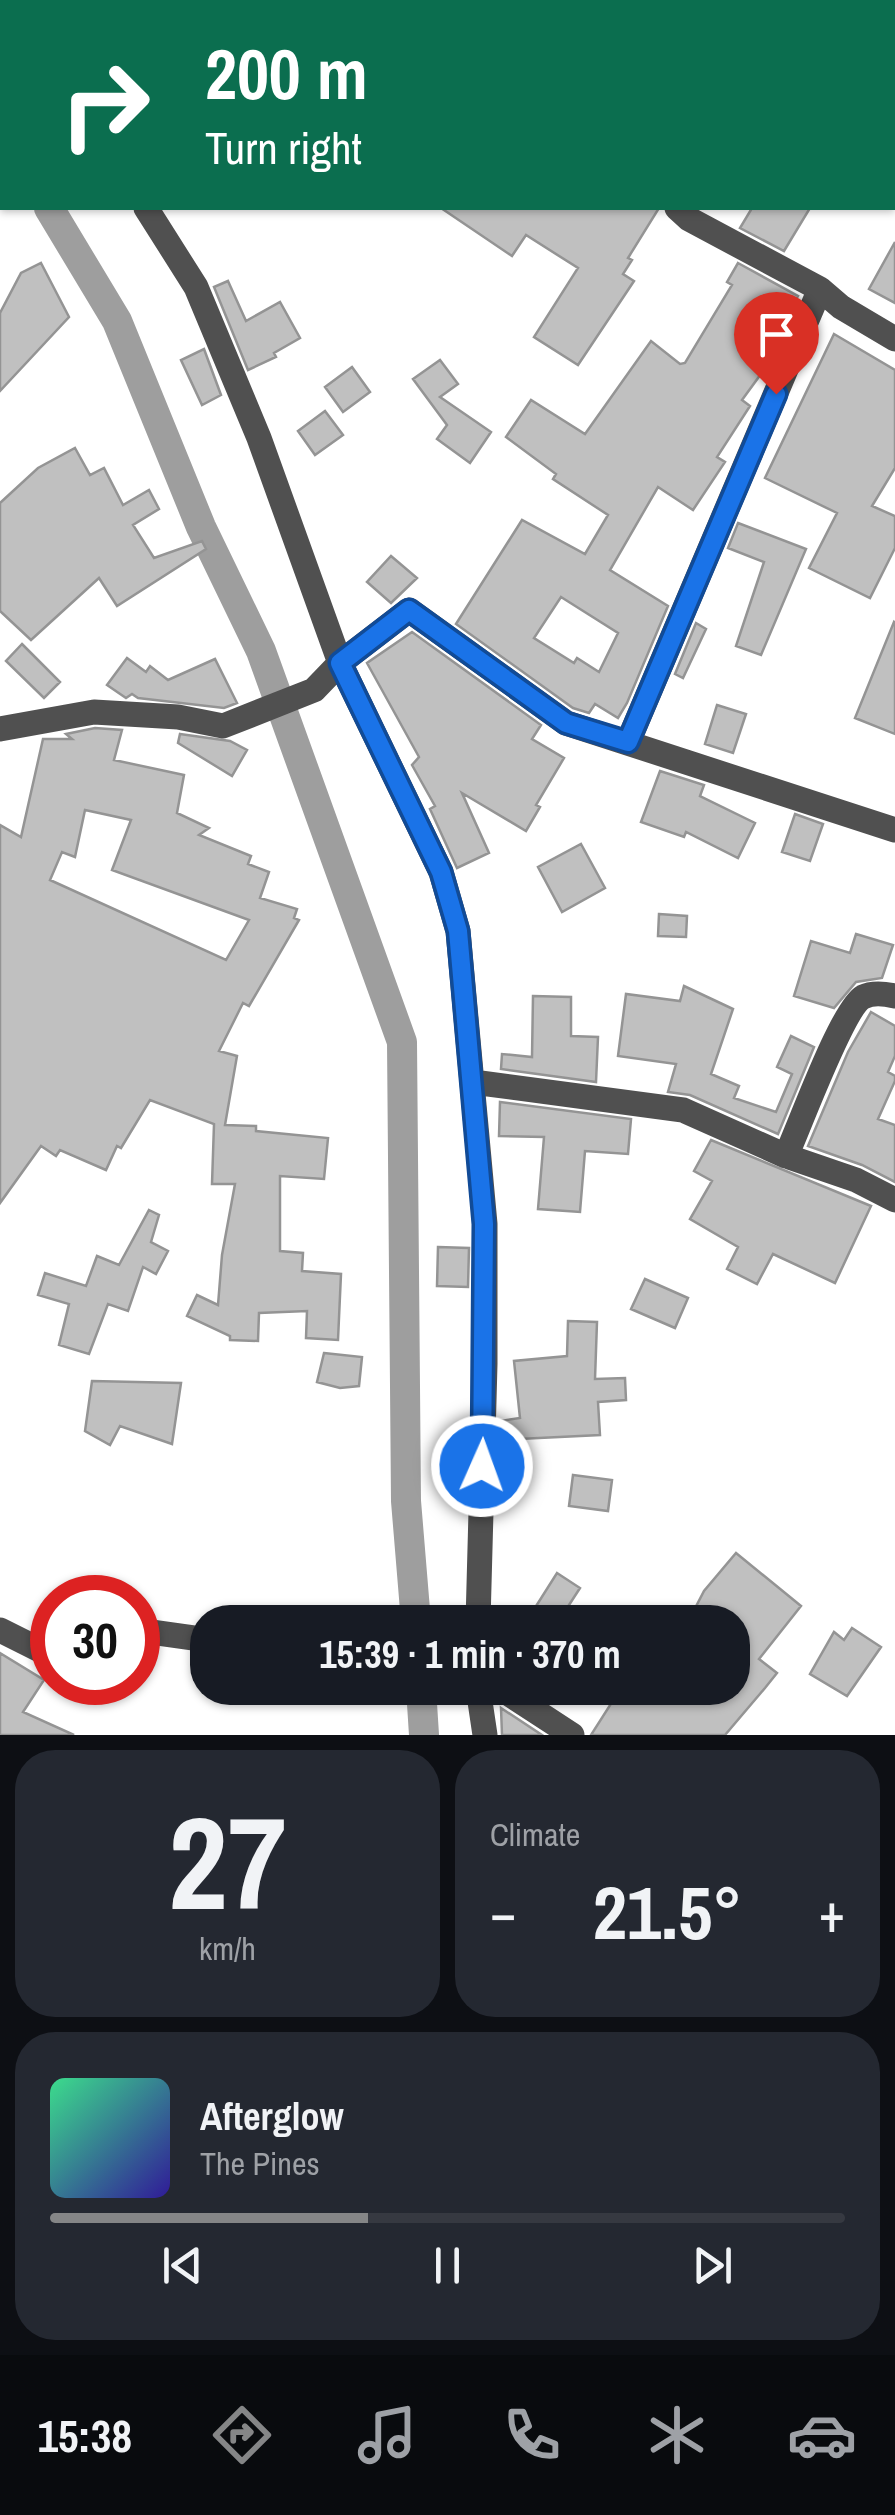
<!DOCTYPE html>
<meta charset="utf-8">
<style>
:root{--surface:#171b24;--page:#242831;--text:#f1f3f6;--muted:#9ea1a6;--line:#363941;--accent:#858687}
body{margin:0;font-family:"Archivo Narrow",sans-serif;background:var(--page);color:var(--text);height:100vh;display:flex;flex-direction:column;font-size:38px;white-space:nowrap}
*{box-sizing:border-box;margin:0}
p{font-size:32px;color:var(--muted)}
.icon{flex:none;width:55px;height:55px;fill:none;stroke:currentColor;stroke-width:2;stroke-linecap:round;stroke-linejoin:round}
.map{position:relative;height:1735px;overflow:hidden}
.drawer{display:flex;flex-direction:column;gap:15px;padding:15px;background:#0d0f14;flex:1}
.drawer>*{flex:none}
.banner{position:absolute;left:0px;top:0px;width:895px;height:210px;box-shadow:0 2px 8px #0004;background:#0b6e4f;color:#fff;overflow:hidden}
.speed{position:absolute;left:30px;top:1575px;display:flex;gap:20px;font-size:50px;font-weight:700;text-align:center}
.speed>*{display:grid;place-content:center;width:130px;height:130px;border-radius:50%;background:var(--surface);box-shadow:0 2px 8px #0004;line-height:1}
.speed .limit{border:15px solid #d22;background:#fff;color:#111}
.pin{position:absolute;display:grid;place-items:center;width:85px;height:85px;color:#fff;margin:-102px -42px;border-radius:50% 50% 50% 0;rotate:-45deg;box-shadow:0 0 10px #0007}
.pin .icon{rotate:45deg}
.me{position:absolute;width:110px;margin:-55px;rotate:2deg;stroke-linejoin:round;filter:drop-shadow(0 0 8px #0008)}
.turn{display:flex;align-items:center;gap:35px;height:210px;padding:0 40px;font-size:45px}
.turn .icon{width:130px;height:130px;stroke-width:2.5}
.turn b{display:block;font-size:70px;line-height:85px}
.big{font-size:75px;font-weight:700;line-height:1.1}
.drawer .card{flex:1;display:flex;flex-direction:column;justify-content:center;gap:15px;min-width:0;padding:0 35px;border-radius:40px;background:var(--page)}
.drawer .dial{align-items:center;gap:0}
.dial b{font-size:130px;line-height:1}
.song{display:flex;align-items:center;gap:30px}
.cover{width:120px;height:120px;border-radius:15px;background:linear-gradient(135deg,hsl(150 70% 55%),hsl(250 70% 35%))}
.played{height:10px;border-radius:5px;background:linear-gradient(90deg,var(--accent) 40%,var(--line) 40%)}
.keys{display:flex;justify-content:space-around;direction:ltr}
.heat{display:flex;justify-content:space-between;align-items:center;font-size:55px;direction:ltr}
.drawer .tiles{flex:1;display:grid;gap:15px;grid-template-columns:1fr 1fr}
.card:last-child{grid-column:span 2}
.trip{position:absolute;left:190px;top:1605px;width:560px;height:100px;border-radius:40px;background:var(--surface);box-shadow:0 2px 8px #0004;font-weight:700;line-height:100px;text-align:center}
.tabs{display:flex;height:160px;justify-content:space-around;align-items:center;background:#090b0e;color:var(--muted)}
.tabs .icon{width:70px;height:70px}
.tabs .on{color:var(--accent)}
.tabs b{font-size:45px;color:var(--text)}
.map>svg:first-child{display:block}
</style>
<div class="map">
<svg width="895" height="1735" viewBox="0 0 895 1735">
<rect width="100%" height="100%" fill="#fff"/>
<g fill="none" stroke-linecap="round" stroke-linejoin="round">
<path stroke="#9e9e9e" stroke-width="30" d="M0,127L2,131
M49,208L117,321L201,527L261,651L402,1042L406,1501L416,1622
M421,1688L424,1735"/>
</g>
<path fill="#c0c0c0" stroke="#949494" stroke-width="2.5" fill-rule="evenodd" d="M441,208H659L628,258L632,260L623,274L634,281L578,365L534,337L578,268L526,235L512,256Z
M752,208H810L784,251L740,228Z
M895,242V303L869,289Z
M41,263L69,317L0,391V313L21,273Z
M738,263L798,296L779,326L785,330L774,356L742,400L750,406L717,457L725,462L693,510L658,487L610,570L668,606L627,703L618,718L595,704L589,713L573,708L456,624L522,520L585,554L608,515L553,479L556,474L506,437L531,400L585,434L651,341L680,364L685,363L732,285L727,282ZM561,597L618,633L599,672L577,658L574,663L534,638Z
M228,281L246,321L280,302L300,338L274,353L276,357L248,370L214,287Z
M834,334L895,370V468L872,506L895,516V548L870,598L809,568L837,513L765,478Z
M204,349L221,395L202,405L181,360Z
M440,360L458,384L440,397L491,432L470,463L437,439L447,425L413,379Z
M352,367L370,392L343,412L325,387Z
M325,411L343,435L315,455L298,431Z
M75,448L90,475L104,468L123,505L149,490L159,509L133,525L154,558L202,541L206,549L117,606L99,578L31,640L0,611V503L38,468Z
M738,523L806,549L761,655L736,646L764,562L728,548Z
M391,556L417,578L391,603L367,582Z
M894,622L895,623V734L855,718Z
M696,623L706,629L683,678L675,674Z
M412,632L541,725L532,739L564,758L536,805L540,807L526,831L462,793L489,853L457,868L430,809L435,806L412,765L419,757L367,663Z
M22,644L60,682L44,698L6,661Z
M127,658L146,672L150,666L168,680L215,659L237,703L224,708L138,698L132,694L126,698L107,685Z
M717,705L746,714L733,753L705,744Z
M95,728L122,730L114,760L184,775L177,813L209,828L199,835L251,856L248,864L269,872L260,898L297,909L294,918L299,920L249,1006L243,1003L219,1051L237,1056L225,1125L256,1126V1131L328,1138L324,1179L280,1176V1251L303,1253L302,1271L341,1274L338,1340L306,1338L307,1311L259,1313L258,1341L230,1340V1336L187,1316L197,1295L218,1305L222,1255L235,1184H212L214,1124L150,1100L121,1148L117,1146L106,1170L60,1150L56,1156L41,1146L0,1203V825L21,837L43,739H72L66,734ZM85,810L131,820L112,870L249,920L226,960L50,880L62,852L75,857Z
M180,734L230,741L247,750L232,776L178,743Z
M660,771L704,785L700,796L755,823L738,858L686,832L684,837L641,822Z
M795,814L823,824L810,861L782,852Z
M581,844L605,888L562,912L538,867Z
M659,914L687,916L686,937L658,936Z
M856,934L893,945L882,978L856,982L834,1008L794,996L811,941L850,953Z
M684,986L733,1009L711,1074L739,1086L734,1098L776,1112L792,1074L777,1067L791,1036L814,1047L778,1134L690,1095L668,1092L676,1064L618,1056L626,994L680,1001Z
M533,996L571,997V1036L598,1037L596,1082L501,1069L502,1054L532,1057Z
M871,1012L895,1026V1056L888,1072L895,1076V1081L878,1119L895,1125V1182L862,1165L808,1146L848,1052Z
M500,1102L631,1119L628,1154L585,1151L580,1212L538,1209L544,1137L499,1136Z
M711,1140L871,1206L835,1283L773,1254L757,1284L727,1269L738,1247L690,1219L712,1181L694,1171Z
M149,1210L159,1215L151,1242L168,1251L156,1274L143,1267L128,1311L108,1304L89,1354L59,1345L69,1304L38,1295L45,1273L86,1286L97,1256L119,1265Z
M438,1247L469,1248L468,1287L437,1286Z
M645,1279L688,1298L675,1328L631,1309Z
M568,1321L597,1322L595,1379L625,1378L626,1400L598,1402L600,1435L499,1440L500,1421L520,1418L514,1361L567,1356Z
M324,1353L362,1357L359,1386L340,1388L317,1382Z
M92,1381L181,1383L172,1444L120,1426L110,1445L85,1431Z
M573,1475L612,1480L608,1511L569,1506Z
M736,1553L801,1606L759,1659L777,1673L765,1688L725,1735H591L621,1688H732V1622H688L704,1591Z
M557,1573L580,1588L558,1622H526Z
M852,1628L881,1647L847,1696L810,1674L834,1632L844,1640Z
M0,1653L44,1680L23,1712L74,1735H0Z
M501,1708L542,1735H502Z"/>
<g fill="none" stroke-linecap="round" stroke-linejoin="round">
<path stroke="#505050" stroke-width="25" d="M32,0L33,2
M420,0L425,2
M559,2L561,0
M146,208L196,287L259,438L340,663L441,872L458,931L485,1224V1364L478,1622
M677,208L689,219L820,289
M0,729L94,712L178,717L223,726L314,690L340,663L409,610L566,723L895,830
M628,742L820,289L841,307L895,339
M473,1082L683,1110L786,1156L856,1180L895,1200
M786,1156C799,1128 842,1009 863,997C873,992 886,994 895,996
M0,1630L52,1656
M138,1634L151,1632L208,1640
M478,1688L485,1735
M500,1688L572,1735"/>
</g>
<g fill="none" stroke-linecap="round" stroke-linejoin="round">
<defs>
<path id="route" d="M482,1466L484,1224L458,931L441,872L340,663L409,610L566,723L628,742L776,394"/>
</defs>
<use href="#route" stroke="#114b97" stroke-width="25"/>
<use href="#route" stroke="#1a73e8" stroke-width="18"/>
</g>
</svg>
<div class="speed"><div class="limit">30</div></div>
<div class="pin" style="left:776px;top:394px;background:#d93025"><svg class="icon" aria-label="arrive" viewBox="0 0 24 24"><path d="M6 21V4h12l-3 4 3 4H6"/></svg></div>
<svg class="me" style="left:482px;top:1466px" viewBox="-20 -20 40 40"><circle r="17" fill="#1a73e8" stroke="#fff" stroke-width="3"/><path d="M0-11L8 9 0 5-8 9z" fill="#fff"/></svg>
<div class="trip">15:39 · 1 min · 370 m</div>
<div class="banner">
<div class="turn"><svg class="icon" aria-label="right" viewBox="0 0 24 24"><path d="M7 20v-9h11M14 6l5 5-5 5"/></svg><div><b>200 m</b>Turn right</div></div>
</div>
</div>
<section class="drawer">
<div class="tiles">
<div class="card dial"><b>27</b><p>km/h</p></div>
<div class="card"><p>Climate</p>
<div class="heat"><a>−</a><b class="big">21.5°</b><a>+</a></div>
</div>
<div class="card">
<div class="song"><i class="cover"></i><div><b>Afterglow</b><p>The Pines</p></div></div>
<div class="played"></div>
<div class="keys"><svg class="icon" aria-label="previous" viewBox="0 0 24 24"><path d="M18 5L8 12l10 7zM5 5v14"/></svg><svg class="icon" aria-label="pause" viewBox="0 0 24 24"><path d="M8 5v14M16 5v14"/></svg><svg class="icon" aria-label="next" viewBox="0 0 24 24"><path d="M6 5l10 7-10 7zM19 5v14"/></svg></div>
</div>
</div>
</section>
<nav class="tabs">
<b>15:38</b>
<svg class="icon on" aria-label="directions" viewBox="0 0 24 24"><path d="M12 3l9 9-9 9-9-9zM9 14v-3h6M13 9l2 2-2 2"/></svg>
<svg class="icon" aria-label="music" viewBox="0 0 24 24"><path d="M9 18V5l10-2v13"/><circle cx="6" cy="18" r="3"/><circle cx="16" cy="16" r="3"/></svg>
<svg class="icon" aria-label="phone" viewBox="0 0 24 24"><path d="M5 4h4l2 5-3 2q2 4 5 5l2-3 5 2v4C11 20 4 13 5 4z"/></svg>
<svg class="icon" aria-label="climate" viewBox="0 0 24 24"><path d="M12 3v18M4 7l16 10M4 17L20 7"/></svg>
<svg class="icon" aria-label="car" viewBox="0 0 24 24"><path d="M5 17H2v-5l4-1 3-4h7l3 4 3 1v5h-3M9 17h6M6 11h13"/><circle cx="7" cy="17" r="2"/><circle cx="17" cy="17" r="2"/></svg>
</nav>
